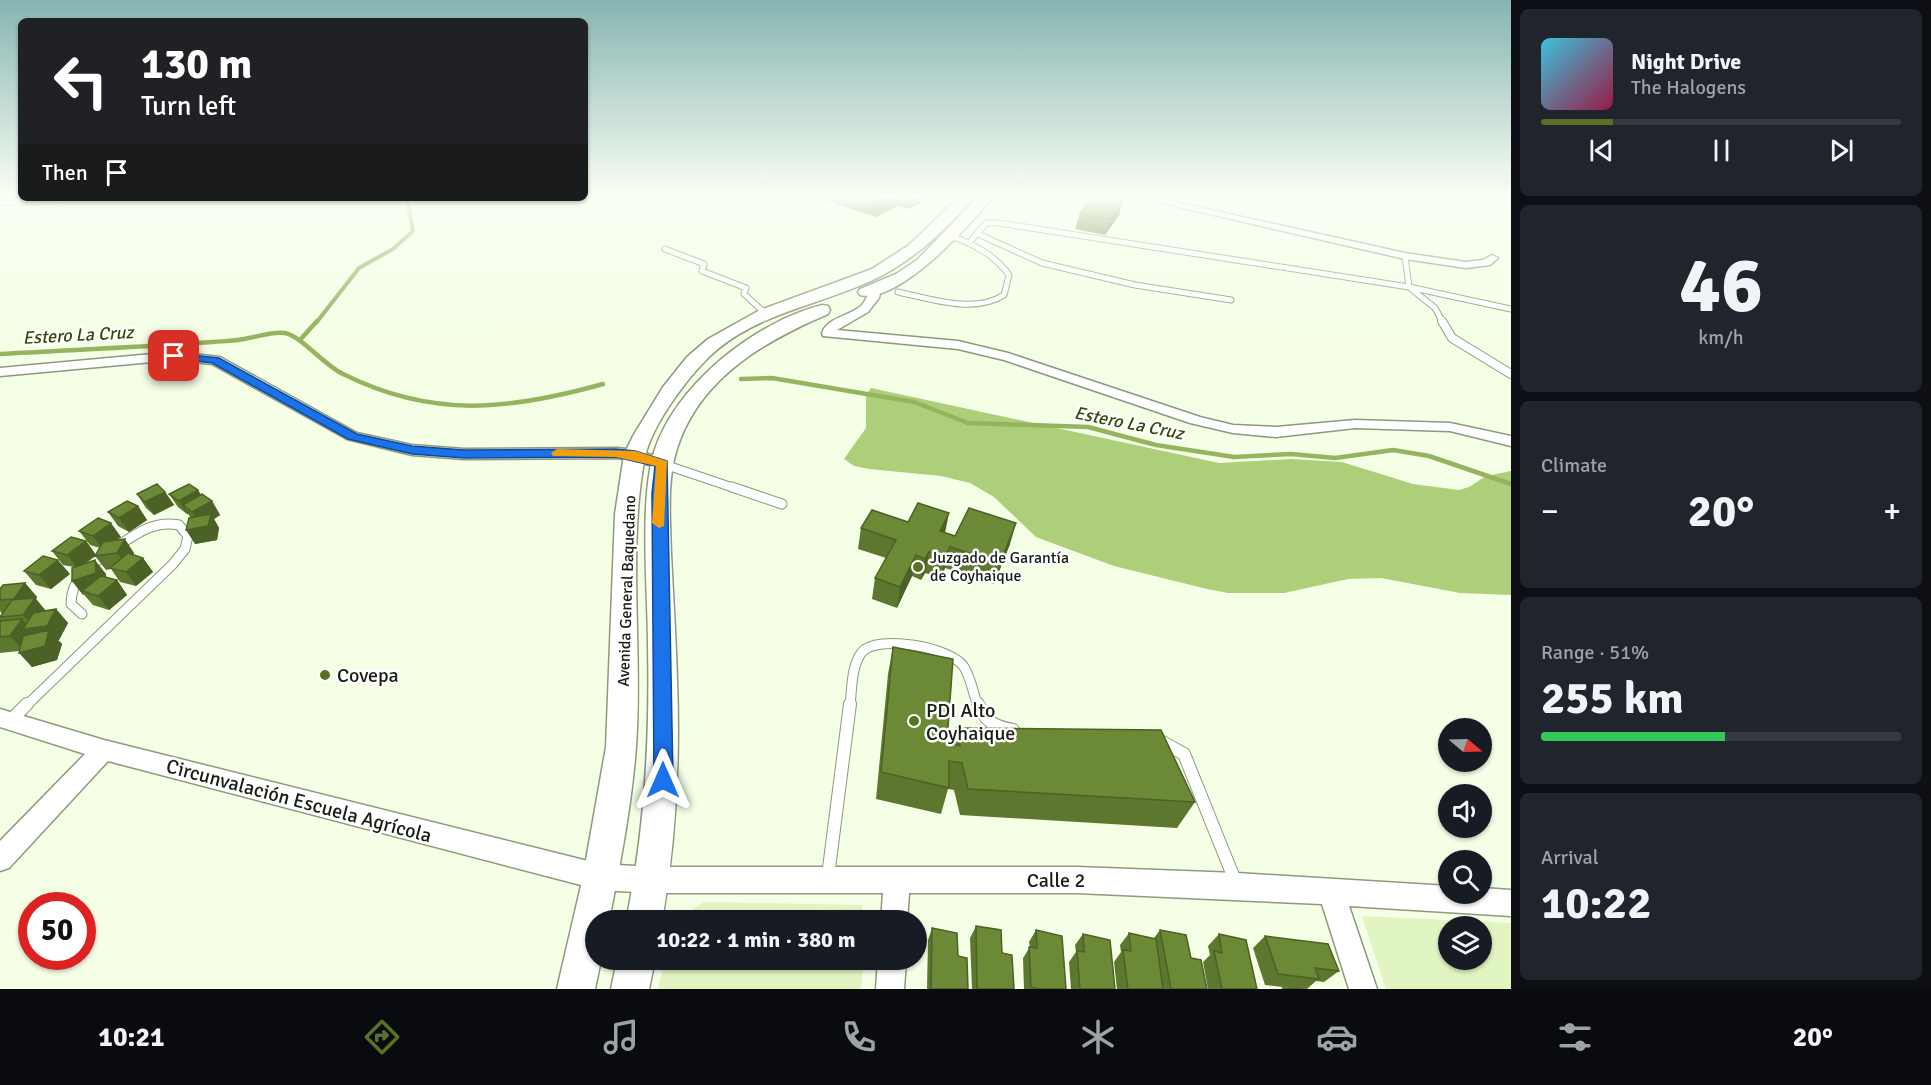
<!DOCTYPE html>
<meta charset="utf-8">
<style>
:root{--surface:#171b24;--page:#20242c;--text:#f1f3f6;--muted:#9ea1a6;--line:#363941;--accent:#587225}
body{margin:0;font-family:Signika,sans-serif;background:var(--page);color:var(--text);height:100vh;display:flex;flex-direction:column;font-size:22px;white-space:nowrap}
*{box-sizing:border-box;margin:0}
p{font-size:20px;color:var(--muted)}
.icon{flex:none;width:33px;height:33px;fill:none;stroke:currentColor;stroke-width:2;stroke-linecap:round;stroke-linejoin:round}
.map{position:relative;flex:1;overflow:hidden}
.drawer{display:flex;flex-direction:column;gap:9px;padding:9px;background:#0d0f14;width:420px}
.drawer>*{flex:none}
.guide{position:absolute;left:18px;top:18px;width:570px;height:183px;border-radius:9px;box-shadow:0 2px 4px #0004;background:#202124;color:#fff;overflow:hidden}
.needle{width:39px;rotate:109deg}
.controls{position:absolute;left:1438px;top:718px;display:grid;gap:12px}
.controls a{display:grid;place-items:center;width:54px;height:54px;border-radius:50%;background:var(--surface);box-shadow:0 2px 4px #0004;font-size:30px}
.speed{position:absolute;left:18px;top:892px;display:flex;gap:12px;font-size:30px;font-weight:700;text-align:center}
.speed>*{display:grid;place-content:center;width:78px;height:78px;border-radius:50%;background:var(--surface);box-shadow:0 2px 4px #0004;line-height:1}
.speed .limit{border:9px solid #d22;background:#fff;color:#111}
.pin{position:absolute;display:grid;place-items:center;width:51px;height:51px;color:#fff;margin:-26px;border-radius:12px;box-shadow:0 3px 9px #0006}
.me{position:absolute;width:66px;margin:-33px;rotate:0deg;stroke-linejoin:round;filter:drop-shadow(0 0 4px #0008)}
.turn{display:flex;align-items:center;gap:21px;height:126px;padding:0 24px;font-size:27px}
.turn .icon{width:78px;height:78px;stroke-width:2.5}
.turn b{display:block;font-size:42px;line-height:51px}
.then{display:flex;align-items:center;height:57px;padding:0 24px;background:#0003;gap:12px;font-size:22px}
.big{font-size:45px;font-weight:800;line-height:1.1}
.drawer .card{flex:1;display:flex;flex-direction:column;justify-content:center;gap:9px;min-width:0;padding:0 21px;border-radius:9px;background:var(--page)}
.drawer .dial{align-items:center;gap:0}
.dial b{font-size:78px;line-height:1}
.song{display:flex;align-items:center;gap:18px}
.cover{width:72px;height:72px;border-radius:9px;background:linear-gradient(135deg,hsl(190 70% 55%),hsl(340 70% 35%))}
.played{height:6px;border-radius:3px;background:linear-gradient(90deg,var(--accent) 20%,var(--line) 20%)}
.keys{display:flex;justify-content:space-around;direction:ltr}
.heat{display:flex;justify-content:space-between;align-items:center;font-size:33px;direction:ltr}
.charge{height:9px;border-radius:4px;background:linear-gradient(90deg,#34c759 51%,var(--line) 0)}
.trip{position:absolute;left:585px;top:910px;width:342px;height:60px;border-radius:30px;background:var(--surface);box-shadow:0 2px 4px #0004;font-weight:800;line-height:60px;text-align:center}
.dock{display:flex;height:96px;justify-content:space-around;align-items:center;background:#090b0e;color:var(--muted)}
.dock .icon{width:42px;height:42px}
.dock .active{color:var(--accent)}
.dock b{font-size:27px;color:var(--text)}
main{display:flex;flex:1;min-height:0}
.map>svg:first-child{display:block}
</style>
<main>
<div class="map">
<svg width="1511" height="989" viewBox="0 0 1511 989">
<rect width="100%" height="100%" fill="#f4ffe6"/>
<path fill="#e0f5c1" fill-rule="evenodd" d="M704,902L862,905L865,921H674Z
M1362,916L1511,923V989H1386ZM1449,927H1482V960H1449Z
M665,960H864L861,989H658Z"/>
<path fill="#aecf79" d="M871,388L1219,463L1291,459L1342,462L1413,484L1459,490L1469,487L1486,476L1511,471V595L1460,593L1381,578L1348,579L1284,593H1228L1207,589L1114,566L1036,537L994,497L970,483L941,476L869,469L854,466L844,459L866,428V395Z"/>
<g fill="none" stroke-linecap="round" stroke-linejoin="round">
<path stroke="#94b45f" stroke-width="4" d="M316,323L359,268L393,249L413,231L407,198"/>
<path stroke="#94b45f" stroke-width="4.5" d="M300,340L317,321
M0,354C71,350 142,347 213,342C225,341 237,341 249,338C261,336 273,331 285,333C301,336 324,365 343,374C433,419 510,410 603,384
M741,379L772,378L914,402L968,423L1088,427L1156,445L1234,457L1291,454L1335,458L1393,450L1429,456L1511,484"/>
<defs>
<path id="service-far3" d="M1196,195H1219
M1309,195L1332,199
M0,203L64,200
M978,234L1042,263L1135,285L1231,300
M970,242L986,223H999L1409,287L1511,309
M665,249L704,264L702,271L746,288L744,294L766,314
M1405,256L1409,287L1435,308L1443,323
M898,292C931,299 974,314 1004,295L1009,275C994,254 973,244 949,235"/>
<path id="service-far2" d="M1442,321L1452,338L1511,374
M663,464L737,489"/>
<path id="service-far1" d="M732,487L782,504
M82,614L71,604C71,580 88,566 107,554
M26,706L173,564L185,549L188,536L179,525C155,520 137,533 118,546
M850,706C852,689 851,666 862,652C877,634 951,647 964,667C971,678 973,693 978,706"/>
<path id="service" d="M978,704C985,722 996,727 1013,730
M10,721L27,704
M1157,739L1184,754L1236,883
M828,876L850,704"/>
<path id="minor" d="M1127,195H1144L1405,253L1466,262L1483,260L1492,255L1498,258L1490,265L1466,268L1405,259Z
M875,285L881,289L879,298L868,312L837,330L958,341L1008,353L1200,417L1233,425L1276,427L1355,420L1450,423L1511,436V446L1450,431L1355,428L1276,437L1233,433L1190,423L1004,360L958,349L823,336L822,333C827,317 851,316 862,305C867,299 868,293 871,287Z
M174,352L220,357L357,433L412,445L464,449L617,448L635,450L668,460L670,464L662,469L633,460L617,458L464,459L412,455L347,439L212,364L174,360L0,376V368Z
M0,709L104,740L600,864L653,867H1077L1237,873L1449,886V894H1482V888L1511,890V916L1349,906L1377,989H1349L1322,904L1077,893H909L907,921H881L883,893H653L600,890L108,761L9,868L0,871V841L85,754L0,727Z
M878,960H906L904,989H876Z"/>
<path id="secondary" d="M961,195H975C953,224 915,258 883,275C830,303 765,310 718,349C692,370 652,424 645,457C627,547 643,653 636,746C632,804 620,864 609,921H596V960H601L595,989H557L583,877L606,747L615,514L624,455L633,436L663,387L687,357L708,339L760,310L872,269L909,245Z
M980,195H994C973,223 898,305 860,295L858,292L860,289L896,274L917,260Z
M822,305L828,306L830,310L828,314C767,340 705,375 680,440C666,475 670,516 671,553C673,595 676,638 677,680C680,761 676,841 662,921H626C645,830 650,739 648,646C648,591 639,503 654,452C675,385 755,322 822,305Z
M617,960H655L649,989H611Z"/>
</defs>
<use href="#service-far3" stroke="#8e997e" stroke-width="7"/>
<use href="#service-far2" stroke="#8e997e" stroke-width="10"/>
<use href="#service-far1" stroke="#8e997e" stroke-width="11"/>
<use href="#service" stroke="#8e997e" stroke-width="14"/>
<use href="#minor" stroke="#8e997e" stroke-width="3"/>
<use href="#secondary" stroke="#8e997e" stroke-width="3"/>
<use href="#service-far3" stroke="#fff" stroke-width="5"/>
<use href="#service-far2" stroke="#fff" stroke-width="8"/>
<use href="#service-far1" stroke="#fff" stroke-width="9"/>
<use href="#service" stroke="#fff" stroke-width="12"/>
<use href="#minor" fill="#fff" fill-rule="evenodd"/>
<use href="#secondary" fill="#fff" fill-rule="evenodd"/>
</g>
<path fill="#5d772e" d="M808,195H921L920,203L908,209L897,206L876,217Z
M1123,199L1119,215L1105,235L1075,229L1080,213Z
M198,490L201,495L212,501L220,515L214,519L219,528L217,540L195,544L191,518L188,514H187L178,507L169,494Z
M165,492L174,505L154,515L146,508L137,494Z
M138,506L147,520L129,532L118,526L108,512Z
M861,528L945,533L955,536L1010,544L994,584L945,568L941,578L925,573L921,580L912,576L897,608L872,599L875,578L886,558L858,549Z
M79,531L121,537L116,540L134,553L133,555L143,558L153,572L136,586L120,582L111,569L106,570L95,556L96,555L85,563L106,574V578L117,580L127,595L109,610L93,605L72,581L74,567L63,565L52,551L86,541L96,555L100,548L90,545Z
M24,571L70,574L51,589L36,585Z
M25,583L37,597L36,599L45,611L56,609L68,623L59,640H58L62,644L57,660L32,667L19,651L0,653V616L2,614L0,611V589Z
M893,647L947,742L952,743L956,728L1195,802L1177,828L960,815L954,790L948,789L941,814L876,799L888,674Z
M976,926L1002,953L1014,989H972L970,938Z
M932,928L958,956L968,989H927L928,940Z
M1036,930L1066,989H1024L1023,958L1030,947L1029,942Z
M1160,930L1191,958L1207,989H1117L1114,962L1121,952L1120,945L1129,933L1154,938Z
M1083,934L1115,989H1071L1069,962L1076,952L1075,945Z
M1219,934L1257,989H1208L1203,962L1210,955L1208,946Z
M1265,936L1339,971L1324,982L1316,981L1307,989H1282L1283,988H1291L1265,985L1253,948Z"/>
<path fill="#4c6125" d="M880,195H899L897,206L876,217L878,196Z
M910,195H921L920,203L908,209Z
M1123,199L1119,215L1105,235L1110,219Z
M198,490L206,504L183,505L188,514H187L179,501Z
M165,492L174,505L154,515L145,502Z
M212,501L220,515L214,519L219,528L217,540L195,544L186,530L201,526L192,512Z
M138,506L147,520L129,532L119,518Z
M949,513L945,533L940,531Z
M111,523L121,537L103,550L93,536Z
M1016,523L1010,544L994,584L1000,563Z
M125,539L134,553L127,567L117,553Z
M86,541L96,555L78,569L67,555Z
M950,547L945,568L941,578L945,557Z
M929,552L925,573L921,580L925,559Z
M916,555L912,576L897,608L900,587Z
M143,558L153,572L136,586L126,572Z
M58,560L70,574L51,589L39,575Z
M95,560L106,574L107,587L82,591L84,595H83L72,581Z
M117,580L127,595L109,610L98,596Z
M25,583L37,597L36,599L47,612L56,609L68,623L59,640H58L62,644L57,660L32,667L19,653L23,650L10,636L22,619L30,628H35L23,615L25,612L14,599Z"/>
<path fill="#6c8a35" stroke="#4c6125" stroke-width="1.5" d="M1094,195H1100L1123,199L1110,219L1080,213Z
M157,484L165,492L145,502L137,494Z
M189,484L198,490L179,501L169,494Z
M202,494L212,501L192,512L183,505Z
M127,501L138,506L119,518L108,512Z
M918,503L949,513L940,531L955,536L969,508L1016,523L1000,563L950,547L945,557L929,552L925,559L916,555L900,587L875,578L896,540L861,528L872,510L908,522Z
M211,514L208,526L186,530L189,518Z
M98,518L111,523L93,536L79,531Z
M71,537L86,541L67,555L52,551Z
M125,539L117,553L95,556L103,542Z
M128,553L143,558L126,572L110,568Z
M43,556L58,560L39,575L24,571Z
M95,560L96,573L72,581V568Z
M101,576L117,580L98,596L82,591Z
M25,583L14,599L0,600V589L3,585Z
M35,598L23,615L0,617L12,600Z
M56,609L47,626L23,629L33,613Z
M22,619L10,636L0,637V621Z
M49,630L45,646L19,653L23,636Z
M893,647L953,659L947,742L960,746L956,728L1161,730L1195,802L968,789L962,763L949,761V788L881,772Z
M976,926L1001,930L1002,953L1012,955L1014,989H977Z
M932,928L957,933L958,956L967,958L968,989H931Z
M1036,930L1062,936L1066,989H1039L1031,987L1029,947L1037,948Z
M1160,930L1186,935L1191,958L1201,960L1207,989H1171Z
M1129,933L1156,939L1163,989H1128L1123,950L1131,951Z
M1083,934L1110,940L1115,989H1080L1077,951L1084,952Z
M1219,934L1246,940L1257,989H1222L1214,951L1222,953Z
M1265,936L1328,944L1339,971L1315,968L1319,979L1278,974Z
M1283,988L1302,989H1284Z"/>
<linearGradient id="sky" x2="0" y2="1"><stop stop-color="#86b4b1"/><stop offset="0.59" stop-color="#fafff4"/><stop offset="1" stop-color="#fafff4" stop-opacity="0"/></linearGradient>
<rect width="1511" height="333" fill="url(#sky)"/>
<path fill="#1a73e8" stroke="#114b97" stroke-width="1.5" d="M174,353L219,358L357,434L412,446L464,450L616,449L635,451L667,461L673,780L670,787L663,789L656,787L654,780L652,493L655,466L616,457L464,458L412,454L348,439L212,363L170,358L168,356Z"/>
<path fill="#f59e0b" d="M557,449L635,451L667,461L664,526L659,528L652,523L656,466L616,457L553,456L551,453Z"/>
<g fill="#587225" stroke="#fff" stroke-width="2">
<circle cx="918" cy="567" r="6"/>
<circle cx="325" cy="675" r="6"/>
<circle cx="914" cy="721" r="6"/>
</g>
<g text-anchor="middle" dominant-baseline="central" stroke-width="5" stroke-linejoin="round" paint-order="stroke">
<g font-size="16" fill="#191d13" stroke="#fff" text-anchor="start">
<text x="930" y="558">Juzgado de Garantía<tspan x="930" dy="18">de Coyhaique</tspan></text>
</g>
<g font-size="16" fill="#191d13" stroke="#fff">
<text transform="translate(627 591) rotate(-88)">Avenida General Baquedano</text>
</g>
<g font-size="18" font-style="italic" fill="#36490a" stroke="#fff">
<text transform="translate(78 335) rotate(-3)">Estero La Cruz</text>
<text transform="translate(1129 423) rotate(11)">Estero La Cruz</text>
</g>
<g font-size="20" fill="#191d13" stroke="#fff" text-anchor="start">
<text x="337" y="675">Covepa</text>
<text x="926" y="710">PDI Alto<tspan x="926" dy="23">Coyhaique</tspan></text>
</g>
<g font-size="20" fill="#191d13" stroke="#fff">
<text transform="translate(299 801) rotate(15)">Circunvalación Escuela Agrícola</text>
<text x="1056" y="880">Calle 2</text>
</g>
</g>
</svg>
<div class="controls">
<a><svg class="needle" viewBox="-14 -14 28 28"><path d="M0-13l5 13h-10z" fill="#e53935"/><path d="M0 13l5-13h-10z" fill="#9ea1a6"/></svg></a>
<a><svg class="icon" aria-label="sound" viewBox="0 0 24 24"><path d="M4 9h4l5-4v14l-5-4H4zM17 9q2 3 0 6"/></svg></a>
<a><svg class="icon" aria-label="search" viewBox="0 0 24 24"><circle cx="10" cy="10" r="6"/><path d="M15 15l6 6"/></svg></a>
<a><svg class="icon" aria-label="layers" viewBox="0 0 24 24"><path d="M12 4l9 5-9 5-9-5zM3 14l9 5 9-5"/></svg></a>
</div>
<div class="speed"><div class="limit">50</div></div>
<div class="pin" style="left:174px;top:356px;background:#d93025"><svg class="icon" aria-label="arrive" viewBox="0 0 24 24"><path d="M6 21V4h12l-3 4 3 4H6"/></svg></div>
<svg class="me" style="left:663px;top:780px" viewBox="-20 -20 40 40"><path d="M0-17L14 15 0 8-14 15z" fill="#1a73e8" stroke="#fff" stroke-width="4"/></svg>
<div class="trip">10:22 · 1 min · 380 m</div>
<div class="guide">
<div class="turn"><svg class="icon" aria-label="left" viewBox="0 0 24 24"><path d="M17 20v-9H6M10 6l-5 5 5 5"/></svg><div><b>130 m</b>Turn left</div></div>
<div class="then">Then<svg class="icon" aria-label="arrive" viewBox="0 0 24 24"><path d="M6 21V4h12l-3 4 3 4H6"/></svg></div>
</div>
</div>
<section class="drawer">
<div class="card">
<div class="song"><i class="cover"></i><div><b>Night Drive</b><p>The Halogens</p></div></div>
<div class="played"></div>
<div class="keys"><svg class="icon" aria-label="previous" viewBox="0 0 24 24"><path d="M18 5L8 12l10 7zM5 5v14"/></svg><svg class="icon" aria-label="pause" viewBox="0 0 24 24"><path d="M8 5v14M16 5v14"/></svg><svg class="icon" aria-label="next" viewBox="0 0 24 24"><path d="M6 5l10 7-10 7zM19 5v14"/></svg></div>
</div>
<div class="card dial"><b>46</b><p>km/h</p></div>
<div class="card"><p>Climate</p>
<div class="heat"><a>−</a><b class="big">20°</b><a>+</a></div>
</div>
<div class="card"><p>Range · 51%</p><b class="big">255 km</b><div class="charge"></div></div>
<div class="card"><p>Arrival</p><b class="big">10:22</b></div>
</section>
</main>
<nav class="dock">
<b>10:21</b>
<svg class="icon active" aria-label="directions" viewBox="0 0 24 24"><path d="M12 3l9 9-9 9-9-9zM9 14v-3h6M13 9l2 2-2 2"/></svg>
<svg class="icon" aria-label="music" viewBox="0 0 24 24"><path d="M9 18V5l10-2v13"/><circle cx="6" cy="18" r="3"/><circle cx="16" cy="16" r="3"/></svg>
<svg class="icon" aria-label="phone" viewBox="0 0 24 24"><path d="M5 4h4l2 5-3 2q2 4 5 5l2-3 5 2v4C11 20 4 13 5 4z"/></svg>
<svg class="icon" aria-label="climate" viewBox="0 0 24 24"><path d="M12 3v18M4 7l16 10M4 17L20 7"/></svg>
<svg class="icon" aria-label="car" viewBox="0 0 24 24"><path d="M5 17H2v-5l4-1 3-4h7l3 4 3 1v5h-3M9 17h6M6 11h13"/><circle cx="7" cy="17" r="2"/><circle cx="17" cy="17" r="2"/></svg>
<svg class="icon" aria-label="filters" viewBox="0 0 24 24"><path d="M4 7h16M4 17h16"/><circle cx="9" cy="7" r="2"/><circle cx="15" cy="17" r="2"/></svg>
<b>20°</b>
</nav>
